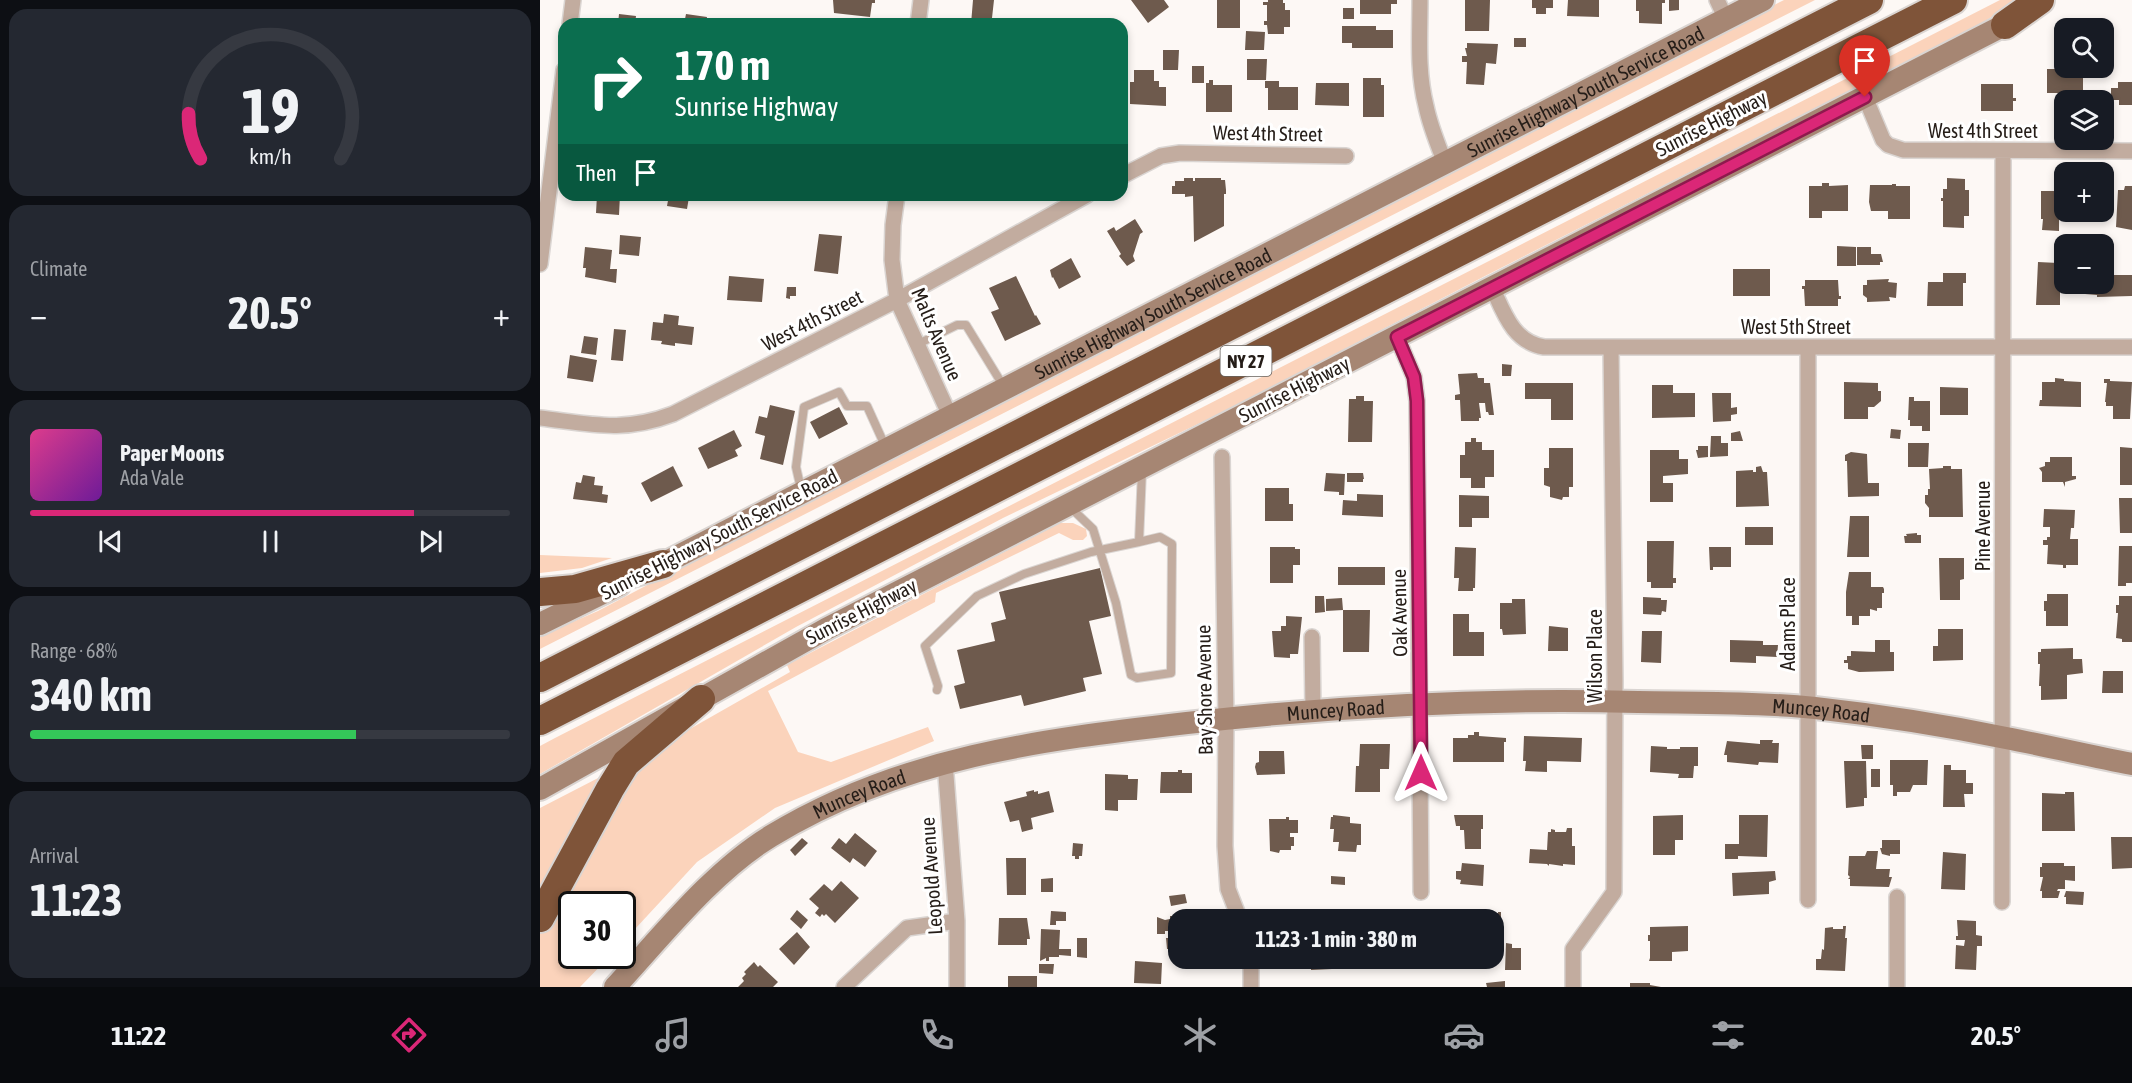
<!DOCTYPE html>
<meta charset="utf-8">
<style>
:root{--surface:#171b24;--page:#242831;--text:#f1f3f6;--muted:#9ea1a6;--line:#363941;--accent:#db2777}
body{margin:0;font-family:"Asap Condensed",sans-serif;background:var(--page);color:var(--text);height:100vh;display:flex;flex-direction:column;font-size:22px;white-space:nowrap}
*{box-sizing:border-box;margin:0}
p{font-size:20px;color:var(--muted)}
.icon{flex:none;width:33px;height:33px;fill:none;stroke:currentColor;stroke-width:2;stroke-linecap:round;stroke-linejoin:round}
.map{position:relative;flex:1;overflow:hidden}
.panel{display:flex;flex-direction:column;gap:9px;padding:9px;background:#0d0f14;width:540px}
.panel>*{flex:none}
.top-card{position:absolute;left:18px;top:18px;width:570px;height:183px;border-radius:18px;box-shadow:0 3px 9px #0003;background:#0b6e4f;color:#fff;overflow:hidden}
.controls{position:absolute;left:1514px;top:18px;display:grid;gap:12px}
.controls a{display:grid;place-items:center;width:60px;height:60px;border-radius:12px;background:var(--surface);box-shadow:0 3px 9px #0003;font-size:30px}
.speed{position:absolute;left:18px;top:891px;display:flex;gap:12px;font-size:30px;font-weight:700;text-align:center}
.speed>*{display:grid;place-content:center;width:78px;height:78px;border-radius:50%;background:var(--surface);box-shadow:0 3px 9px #0003;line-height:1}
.speed .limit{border:3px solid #111;border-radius:9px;background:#fff;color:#111}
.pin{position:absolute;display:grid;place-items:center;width:51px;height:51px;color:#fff;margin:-62px -26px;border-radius:50% 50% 50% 0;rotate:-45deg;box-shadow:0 0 6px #0007}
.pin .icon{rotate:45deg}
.me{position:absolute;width:66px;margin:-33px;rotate:0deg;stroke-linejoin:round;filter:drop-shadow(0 0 4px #0008)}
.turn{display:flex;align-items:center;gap:21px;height:126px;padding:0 18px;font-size:27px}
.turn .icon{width:78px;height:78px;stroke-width:2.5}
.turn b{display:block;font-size:42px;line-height:51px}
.then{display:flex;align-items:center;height:57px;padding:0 18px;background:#0003;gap:12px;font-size:22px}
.big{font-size:45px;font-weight:700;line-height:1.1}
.panel .widget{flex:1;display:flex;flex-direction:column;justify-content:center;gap:9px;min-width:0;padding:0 21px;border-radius:18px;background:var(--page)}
.panel .dial{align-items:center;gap:0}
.dial svg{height:156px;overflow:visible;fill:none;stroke:var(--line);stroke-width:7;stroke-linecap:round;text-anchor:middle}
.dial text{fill:var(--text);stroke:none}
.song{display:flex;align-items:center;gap:18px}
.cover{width:72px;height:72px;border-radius:9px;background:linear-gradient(135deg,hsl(330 70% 55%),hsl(280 70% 35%))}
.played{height:6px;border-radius:3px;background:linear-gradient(90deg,var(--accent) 80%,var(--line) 80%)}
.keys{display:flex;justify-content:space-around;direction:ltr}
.heat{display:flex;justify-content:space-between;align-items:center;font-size:33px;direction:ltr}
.charge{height:9px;border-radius:4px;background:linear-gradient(90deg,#34c759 68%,var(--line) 0)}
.trip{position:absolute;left:628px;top:909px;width:336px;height:60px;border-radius:18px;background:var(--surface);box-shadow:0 3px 9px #0003;font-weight:700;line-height:60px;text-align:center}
.tabs{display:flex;height:96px;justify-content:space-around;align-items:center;background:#090b0e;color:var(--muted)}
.tabs .icon{width:42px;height:42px}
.tabs .active{color:var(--accent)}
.tabs b{font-size:27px;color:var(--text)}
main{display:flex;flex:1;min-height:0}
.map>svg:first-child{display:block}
</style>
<main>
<section class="panel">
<div class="widget dial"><svg viewBox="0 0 100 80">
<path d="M14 69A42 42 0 1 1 86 69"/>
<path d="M14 69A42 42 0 0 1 8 46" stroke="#db2777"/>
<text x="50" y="56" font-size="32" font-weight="700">19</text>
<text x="50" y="72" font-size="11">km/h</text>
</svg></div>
<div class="widget"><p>Climate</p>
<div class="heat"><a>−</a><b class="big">20.5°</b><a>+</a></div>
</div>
<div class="widget">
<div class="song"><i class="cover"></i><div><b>Paper Moons</b><p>Ada Vale</p></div></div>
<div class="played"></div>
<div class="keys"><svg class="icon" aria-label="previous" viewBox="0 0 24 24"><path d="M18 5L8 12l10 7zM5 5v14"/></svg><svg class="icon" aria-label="pause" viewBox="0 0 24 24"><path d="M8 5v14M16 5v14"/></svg><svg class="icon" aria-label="next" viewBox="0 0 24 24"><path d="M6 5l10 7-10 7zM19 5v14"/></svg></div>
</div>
<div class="widget"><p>Range · 68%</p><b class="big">340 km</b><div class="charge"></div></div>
<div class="widget"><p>Arrival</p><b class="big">11:23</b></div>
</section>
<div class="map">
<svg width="1592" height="987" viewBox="0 0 1592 987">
<rect width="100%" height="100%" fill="#fdf8f5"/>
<path fill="#fbd3bb" d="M1244,0H1275L0,649V636L58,611L278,495Z
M1460,0H1476L1441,24L947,275L687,410L463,518L256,627L0,774V746L15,738Z
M520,523H533L546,529L547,536L543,540H533L519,533L396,593L395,602L228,691L258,752L291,762L388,727L394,741L235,808L157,862L83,942L82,904H32V956H70L40,987H0V929L99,764L148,730L250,672L247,665Z
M0,555L72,558L42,568L0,573Z
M62,776L0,901V808Z"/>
<path fill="#6e5a4d" d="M293,0H335V3H332L330,17L294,13Z
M433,0H454L452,18H457L456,24H431Z
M591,0H624L629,7L608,23Z
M677,0H700V28H677Z
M728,0H743V3H745V10H750V27H744V34H728L727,25H724V21H727V5H723V2H728Z
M820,0H857V4H851V14H820Z
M925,0H950L949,31H925Z
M992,0H1013V8H1006V14H996V8H992Z
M1028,0H1059V17L1027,16Z
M1096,0H1125V3H1122V24L1099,23V11H1096Z
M1129,0H1139V10L1129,11Z
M803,8H814V19H803Z
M79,14L96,16L95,24H78Z
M146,14L167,17L166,24H144Z
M802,26H836V30H853V48H812V43H802Z
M706,31L725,32L724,50H705Z
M974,38H986V47H974Z
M927,43L958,44L956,64L946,63L944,85L926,84L927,62H922V56H927L925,48H927Z
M623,50H639L638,70H623Z
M707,59H727L726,80H707Z
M652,66H664V83H652Z
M1507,69H1543V100H1524V93H1507Z
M594,70H614V81H619V87H626V106L590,104V82H594Z
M823,78H841V85H844V117H823Z
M669,80H673V85H692V112H666V83H669Z
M725,81H739V87H758V110H728V88H725Z
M1578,82H1592V105H1579V100H1571V88H1578Z
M776,83H809V106L775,105Z
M1441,84H1473V98H1476V101H1473V111H1441Z
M644,178H653V181H655V178H681V180H685L686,190V194H684V226L654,242L653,196L645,197V194H632V186H635V181H644Z
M1407,178L1425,179V190H1429V216H1424V228L1403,227V201H1401V198H1403V189H1407Z
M1282,183H1289V186L1308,185V211H1282V218H1269V186H1282Z
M1352,184H1356V186H1370V219H1348V211H1331L1329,202L1330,185H1352Z
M1585,186H1592V230L1576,227L1578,190H1584Z
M1501,191H1524V213H1522L1521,219H1519V231L1502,230L1503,219H1501Z
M57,195H80L79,215L56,213Z
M129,195L149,197L147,209L127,206Z
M595,219L603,232L600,234L593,256L595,261L587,266L579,256L581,254L567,231L574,227L576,231Z
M279,234L302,236L298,274L274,271Z
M80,235L101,237L99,256L79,254Z
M1297,246L1316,247V266H1297Z
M45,247L72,250L70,269H77L76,283L45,277L46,268H43Z
M1317,247H1331V254H1341L1343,262H1340V265H1317Z
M531,258L541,277L519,289L513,277L512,278L510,270Z
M1498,262L1518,263V272H1520V305H1496Z
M1193,269H1230V296H1193Z
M1403,273H1426V283H1423V306H1387L1388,282H1403Z
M1563,275H1592V296L1557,297V295L1545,294V284H1563Z
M189,276L224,279L222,302L187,300Z
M476,276L495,316L496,315L501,324L465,341L451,312L459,309L449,288Z
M1349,279L1348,282L1357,283L1356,298L1349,297L1350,301L1327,302V298L1323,295V285H1327V280Z
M1265,280H1298L1299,296H1301V299H1298V306H1265L1264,289H1262V286H1265Z
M247,287H256V296H250V299L246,298Z
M124,314L139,316L138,325L154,327L152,345L135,343V346L121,344L122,341L111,340L113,322L123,323Z
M74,329L86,330L83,361L71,360Z
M44,336L58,338L56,355L41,353Z
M30,355L57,360L53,382L27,378Z
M962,364L972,365L971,376H962Z
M937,373L938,378H944V383H950L954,415H949L948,412H946L945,403H939L941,418H939V421H921L920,400H915V395L920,394L918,374Z
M1515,378L1524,379V381L1541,382V407L1499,406L1500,400H1502V382H1515Z
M1564,379H1570V381L1592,382L1590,419H1573V406H1566V402H1565L1567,383H1564Z
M1304,382L1338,383V391H1341V401L1334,407H1328V419H1304Z
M985,383H1033V420H1011V399H985Z
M1112,385H1133V393H1155V417L1112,418Z
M1400,387L1428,388V415H1400Z
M1172,393H1191V408L1197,407V414L1191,415V421L1173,422Z
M816,396H824V401H833L832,442H808L809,399H816Z
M1369,397H1374V401H1390V431H1382V426H1370V420H1368Z
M230,405L255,411L243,465L220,459L225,436L215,433L219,416L227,418Z
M299,407L308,424L279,439L270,422Z
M1351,429L1361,430L1360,439L1350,438Z
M194,430L202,446L195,450L198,456L168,469L158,448Z
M1200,431L1203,441H1191V433Z
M1171,436H1181V443H1188V456L1170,457Z
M931,438H936V442H942V450H954V477H945V488H931V478H920V455H925V442H931Z
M1368,443H1389L1388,467H1368Z
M1158,446H1168V457L1158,458L1156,450H1158Z
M1580,447L1592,448V485H1580Z
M1009,448H1033V487H1029V497H1023L1022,500L1010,497V487L1004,485V468H1009Z
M1110,450H1139V459H1148V474L1123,476V483H1133V502H1110Z
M1311,452L1327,454L1328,483H1339V496L1308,497L1307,461H1305V455Z
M1510,457H1532V476H1536V479L1525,482V487L1523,482H1502V472L1499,468L1505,466V462H1510Z
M133,466L143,486L111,502L101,483Z
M1221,466L1223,472H1227L1229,506L1196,507V471L1213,470V472H1216V467Z
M1403,466H1411V469H1422L1423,517H1389V508L1385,503V495H1388V489H1390L1389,469L1403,468Z
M786,473L805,474L804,495H799V492L784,491Z
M807,473H823L824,479H823V482H807Z
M43,475L55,477L54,485L63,486L62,494L68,495L67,503L33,499L36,482L41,483Z
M725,488H749V504H753V521H725Z
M817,494L843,495V517L802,515L803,500L817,501Z
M919,495L949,496V518H932V527H919Z
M1579,498H1592V533H1580Z
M1504,509L1535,510L1534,528H1531L1530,539H1538V565H1526V568H1523V565L1507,564L1508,545H1503V540H1507V537H1510V527H1503Z
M1310,516H1329V557H1307Z
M1205,527H1233V545H1205Z
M1377,533V535H1381V543H1365L1364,536H1367L1366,534Z
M1107,541H1134L1133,578H1136V583H1133V588H1111V582H1107Z
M1579,546H1592V583H1586V586H1578Z
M730,547H755V549H760V565H753V583H730Z
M915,547L936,548L935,588H933V591H918L919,578H914Z
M1169,547H1191V567H1173V570H1170Z
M1399,558H1424V579L1420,580V600H1400Z
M798,567H845V585H798Z
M560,568L571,616L549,621L562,674L543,678L546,691L484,706L481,695L420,709L414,686L425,683L417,650L455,641L451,623L466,619L459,592Z
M1309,572H1331V587H1343L1344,589V593H1342V608H1337V611L1330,609V616H1319V625H1312V616H1306V592Z
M1507,594H1528V626H1506V611H1504V601H1507Z
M775,596H784L785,612L775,613Z
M1579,596H1592V642H1582V639L1576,638L1578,613H1576V605H1579Z
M1103,597L1121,598V600H1127L1126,612L1122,611L1121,615L1103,614Z
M802,598L803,610L786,611V599Z
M972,599H985L986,634L963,635L962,629H960V603H972Z
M803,610H830L829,652H803Z
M913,614H929V632H944V656H913Z
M746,616L762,617L758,654H750V658L734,657L732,631H741V626H746Z
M1009,626L1028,628V651H1008Z
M1398,629H1423V660L1393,661V646H1398Z
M1102,631H1122L1121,663L1101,662Z
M1190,640L1223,641V645H1238L1237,657L1216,656V663L1190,662Z
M1335,640H1350V652H1354V671L1319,672L1308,669V663H1304V660H1307V656H1311V651L1335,652Z
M1533,648V659H1542L1543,673L1527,675V699L1501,700V686H1499L1500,664H1498V652H1501V649Z
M1563,671H1583V693H1562Z
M934,732H939V736L966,738V742H964V762H913V738H928V735H934Z
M984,736L1042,738L1041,762L1007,761V772L985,771L986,761H983Z
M1220,740H1233L1232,743H1239L1238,763L1219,762L1218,765L1187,762V755H1184L1187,741L1220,744Z
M820,744H850L849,769H840V792H815L816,766H819Z
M1321,745H1333V759H1322Z
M1111,746L1127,747V749H1140V747H1158V766H1154L1153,778H1138L1139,774L1110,772Z
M719,751H744L745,774L717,775L715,767L716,763L719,762Z
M1350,760H1388L1387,785H1373L1370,792H1357V796H1353V785H1350Z
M1304,761H1326L1327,798H1324V806L1306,808Z
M1404,765H1411V770H1426V783H1433V794H1424L1425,807H1403Z
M1331,769H1340V787H1331Z
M638,770H642V773H652V793H620L621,772H638Z
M565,774L588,775V779H598L597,800H578V811L565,810Z
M494,790V792L498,791V794L509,791L514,812L491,818L493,829L482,832L479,820L470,822L464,802L487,796L486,792Z
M1525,792H1534L1535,831H1502V793L1525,794Z
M793,815L810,817V823L821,824V845H817L816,852L798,851L799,842H793L794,829H790L791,817H793Z
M914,815H943V829H941V849H925L924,830H920V826H916Z
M1143,815V840H1135V855H1113V816Z
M1199,815H1228L1227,857L1198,856V859H1185V844H1199Z
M746,817H749V820H758V833H750V837H754V846H751V850H740L739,853L730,851L729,819H746Z
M1027,828H1032V846H1035V865L1023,864V866L1009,864V866L1007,864L989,863L990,849L1007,850L1008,832H1011V829L1015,830V832H1026Z
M315,833L337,851L325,867L313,858L310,863L291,848L299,838L306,844Z
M1571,837H1592V868L1572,869Z
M262,838L268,843L255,856L250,850Z
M1342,840H1360V854H1350V856L1342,854L1340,848H1342Z
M533,843L543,844L542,856H539V859H535V856H532Z
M1327,851H1338L1336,869H1350L1349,877H1352L1349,887L1310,886V879H1308L1310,877L1308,875L1309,856H1325Z
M1403,852L1426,854L1425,890L1401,889Z
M466,858H486V895H467Z
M922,863L944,865L943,886L920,884L921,880L916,879V871H921Z
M1502,863H1524V866H1535V881L1525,880V889H1518L1517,891H1520L1518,898H1502V891H1500L1503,877H1500V867H1502Z
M1235,871L1236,880L1229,882V894L1193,896L1192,873Z
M791,876L805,877V885L791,884Z
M513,878V892H501V879Z
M301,881L319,898L295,923L286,914L284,916L282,914L280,917L275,913L279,908L269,899L284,884L292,891Z
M1526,891L1544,892L1543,905L1526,904V897H1524Z
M645,894L647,903L631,906L629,896Z
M257,910L268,920L261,929L250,919Z
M511,911L526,912V921H516V925H510Z
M958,912H961V927H954V920H949L950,913H958Z
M630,916H652V920H639V949H627L626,938H629V931H625V934H617V917L625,920L630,919Z
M459,918H487L490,939H487V945H458Z
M1417,920L1436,921V935L1442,936V946H1437L1436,970L1415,969L1416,945L1424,946L1425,940H1416V936H1418Z
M1148,926V951L1132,952V961H1109L1110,958V941H1108V935H1110V927Z
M1303,926H1306L1305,938H1307L1305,971L1276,970V959H1281L1282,949L1284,950L1285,928L1293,927V929H1303Z
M501,929L520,930L519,949H531V956L519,955V957H509V961H506V958L500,961Z
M257,932L270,947L254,965L239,949Z
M537,938H547V958L537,957Z
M966,943L972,944V948H981V970H965Z
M771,958H792V969L771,970Z
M595,961L622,963L621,984L594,983Z
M214,962L218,967L220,965L238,982L233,987H198L204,981L202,978L206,974L204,972Z
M499,964H514L513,974L499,973Z
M468,976H497V987H468Z
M965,981V987H947L946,983Z
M1090,983H1110V985L1121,987H1090Z"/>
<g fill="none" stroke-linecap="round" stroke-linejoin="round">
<defs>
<path id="lane" d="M376,345L417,325H426L464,387
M261,489L256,467L264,407L299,392L307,406H327L346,448
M531,508L553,529L576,603L591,675L597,678L631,673L632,544L620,537L599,542
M397,690L398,686L385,646L437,596L484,574L551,552L599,542L602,471"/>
<path id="street" d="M880,0C880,35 877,71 886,106C890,126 898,145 905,163
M1177,0L1186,19
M30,24L33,0
M378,24L381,0
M1325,97L1343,140L1348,145L1363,150L1592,151
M582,176L621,156L640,153L806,156
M357,195L353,225L352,260L357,300L410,416
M0,264L24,70
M952,287C964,313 973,342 1004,347H1592
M857,337L874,377L877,401L881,892
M0,418C51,424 83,433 133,414L357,300L547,195
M682,457L686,719L685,846L688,889L700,920
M772,637L773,711
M405,762L417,921V987
M1357,897V987
M1268,900V347
M1462,902L1463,151
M711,958V987
M304,987L367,928L417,921
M1033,987V949L1074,892L1075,680L1071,348"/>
<g id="secondary">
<path id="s1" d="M109,571L1223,0"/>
<path d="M0,624L79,585"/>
<path d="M0,789L286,629L1480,17"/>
<path id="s2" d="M75,987C122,936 172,872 231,836C361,757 500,740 647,723C797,706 947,698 1098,702C1156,703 1216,702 1275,708C1338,715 1403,725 1466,738C1508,746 1550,756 1592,764"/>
</g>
<path id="highway" d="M1465,25L1500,0
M0,592L35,589L123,564
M0,678L1329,0
M0,721L1413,0
M0,918L70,789L86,763L161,699"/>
</defs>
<use href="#lane" stroke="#dad5d2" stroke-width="10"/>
<use href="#street" stroke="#dad5d2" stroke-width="18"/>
<use href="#secondary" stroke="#dad5d2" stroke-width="26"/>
<use href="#highway" stroke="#dad5d2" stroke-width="32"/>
<use href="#lane" stroke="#c2ac9f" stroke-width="8"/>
<use href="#street" stroke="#c2ac9f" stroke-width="15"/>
<use href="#secondary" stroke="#a68673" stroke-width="22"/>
<use href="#highway" stroke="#7f5439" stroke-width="28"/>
</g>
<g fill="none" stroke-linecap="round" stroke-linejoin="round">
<defs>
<path id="route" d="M881,773L877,401L874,377L857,337L1325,97"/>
</defs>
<use href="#route" stroke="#8e194d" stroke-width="15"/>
<use href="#route" stroke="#db2777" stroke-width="10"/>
</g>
<g text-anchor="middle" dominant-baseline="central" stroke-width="6" stroke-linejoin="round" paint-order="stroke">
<rect fill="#fff" stroke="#66615d" stroke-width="1.5" x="680.5" y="346" width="51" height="30" rx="4.5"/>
<g font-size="18" font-weight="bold" fill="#251d18">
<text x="706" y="361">NY 27</text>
</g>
<g font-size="20" fill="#251d18" stroke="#fff">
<text stroke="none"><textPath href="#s1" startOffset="1052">Sunrise Highway South Service Road</textPath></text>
<text transform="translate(1171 123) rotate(-27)">Sunrise Highway</text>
<text x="1443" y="130">West 4th Street</text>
<text transform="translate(728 133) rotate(1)">West 4th Street</text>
<text stroke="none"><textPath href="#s1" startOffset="566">Sunrise Highway South Service Road</textPath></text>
<text transform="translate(272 320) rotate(-27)">West 4th Street</text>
<text x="1256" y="326">West 5th Street</text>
<text transform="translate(397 334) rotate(67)">Malts Avenue</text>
<text transform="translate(754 389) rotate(-27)">Sunrise Highway</text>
<text transform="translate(1442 526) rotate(-90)">Pine Avenue</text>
<text transform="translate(179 534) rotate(-27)">Sunrise Highway South Service Road</text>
<text transform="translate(321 611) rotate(-27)">Sunrise Highway</text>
<text transform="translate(859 613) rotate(-91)">Oak Avenue</text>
<text transform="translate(1247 624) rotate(-90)">Adams Place</text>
<text transform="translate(1054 656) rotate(-90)">Wilson Place</text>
<text transform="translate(664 690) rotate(-91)">Bay Shore Avenue</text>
<text stroke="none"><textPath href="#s2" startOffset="802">Muncey Road</textPath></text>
<text stroke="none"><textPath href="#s2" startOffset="1288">Muncey Road</textPath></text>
<text stroke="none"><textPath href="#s2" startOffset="316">Muncey Road</textPath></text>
<text transform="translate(391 876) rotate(-94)">Leopold Avenue</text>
</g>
</g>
</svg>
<div class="controls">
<a><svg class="icon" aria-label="search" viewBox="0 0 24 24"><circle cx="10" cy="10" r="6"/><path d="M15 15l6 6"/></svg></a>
<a><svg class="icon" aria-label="layers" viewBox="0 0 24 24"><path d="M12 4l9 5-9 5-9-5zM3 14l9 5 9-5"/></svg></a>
<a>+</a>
<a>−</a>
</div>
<div class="speed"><div class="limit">30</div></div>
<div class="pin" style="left:1325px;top:97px;background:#d93025"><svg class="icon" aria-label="arrive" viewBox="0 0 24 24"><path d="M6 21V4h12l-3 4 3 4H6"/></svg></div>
<svg class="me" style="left:881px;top:773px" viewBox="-20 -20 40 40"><path d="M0-17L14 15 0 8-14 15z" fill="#db2777" stroke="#fff" stroke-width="4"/></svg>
<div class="trip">11:23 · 1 min · 380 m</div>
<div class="top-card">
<div class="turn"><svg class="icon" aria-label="right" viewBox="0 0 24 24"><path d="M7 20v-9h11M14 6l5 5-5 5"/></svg><div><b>170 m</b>Sunrise Highway</div></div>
<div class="then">Then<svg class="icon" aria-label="arrive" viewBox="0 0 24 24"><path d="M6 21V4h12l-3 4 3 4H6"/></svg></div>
</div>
</div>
</main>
<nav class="tabs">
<b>11:22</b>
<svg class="icon active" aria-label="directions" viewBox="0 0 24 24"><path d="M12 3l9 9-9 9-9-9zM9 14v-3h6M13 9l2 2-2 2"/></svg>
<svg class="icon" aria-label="music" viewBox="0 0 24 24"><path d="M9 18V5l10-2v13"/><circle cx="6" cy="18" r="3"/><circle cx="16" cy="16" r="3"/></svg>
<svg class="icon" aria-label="phone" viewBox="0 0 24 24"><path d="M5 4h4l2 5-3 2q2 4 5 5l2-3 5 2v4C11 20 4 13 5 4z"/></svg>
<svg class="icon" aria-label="climate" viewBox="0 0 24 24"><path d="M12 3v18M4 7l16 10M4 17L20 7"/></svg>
<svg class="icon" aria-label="car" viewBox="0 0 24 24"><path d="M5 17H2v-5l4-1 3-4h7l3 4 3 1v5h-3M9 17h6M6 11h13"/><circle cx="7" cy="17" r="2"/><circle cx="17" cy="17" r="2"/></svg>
<svg class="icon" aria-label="filters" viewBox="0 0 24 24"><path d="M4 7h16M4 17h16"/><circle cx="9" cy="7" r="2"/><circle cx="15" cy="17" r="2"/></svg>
<b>20.5°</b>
</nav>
